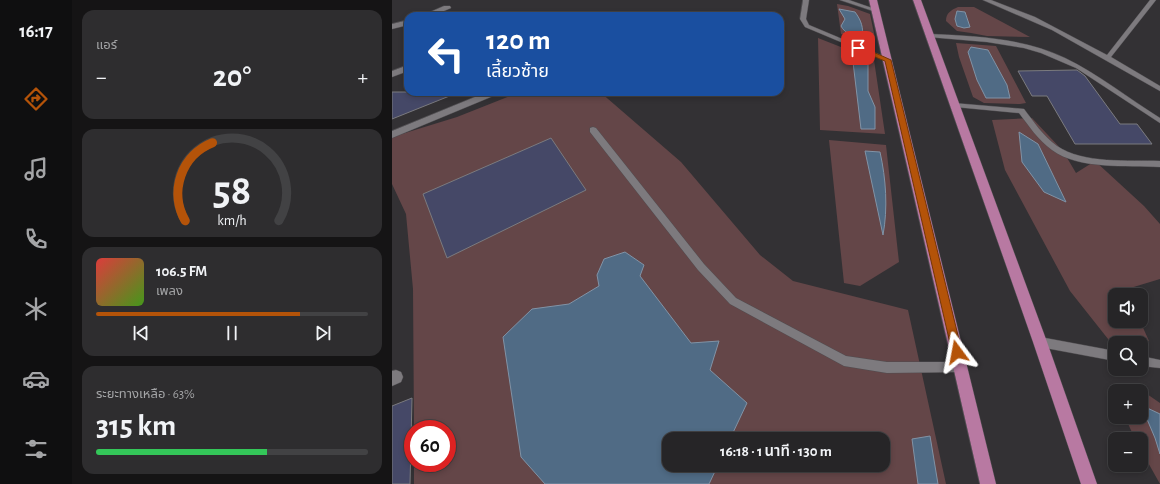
<!DOCTYPE html>
<html lang="th">
<meta charset="utf-8">
<style>
:root{--surface:#262527;--page:#2e2d2f;--text:#f1f3f6;--muted:#a4a5a7;--line:#424244;--accent:#b45309}
body{margin:0;font-family:"Alegreya Sans","Noto Sans Thai",sans-serif;background:var(--page);color:var(--text);height:100vh;display:flex;flex-direction:column;font-size:15px;white-space:nowrap}
*{box-sizing:border-box;margin:0}
p{font-size:13px;color:var(--muted)}
.icon{flex:none;width:22px;height:22px;fill:none;stroke:currentColor;stroke-width:2;stroke-linecap:round;stroke-linejoin:round}
.map{position:relative;flex:1;overflow:hidden}
.sheet{display:flex;flex-direction:column;gap:10px;padding:10px;background:#151415;width:320px}
.sheet>*{flex:none}
.banner{position:absolute;left:12px;top:12px;width:380px;height:84px;border-radius:12px;box-shadow:0 2px 6px #0003,0 0 0 1px var(--line);background:#1a4fa0;color:#fff;overflow:hidden}
.buttons{position:absolute;left:716px;top:288px;display:grid;gap:8px}
.buttons a{display:grid;place-items:center;width:40px;height:40px;border-radius:8px;background:var(--surface);box-shadow:0 2px 6px #0003,0 0 0 1px var(--line);font-size:20px}
.speed{position:absolute;left:12px;top:420px;display:flex;gap:8px;font-size:20px;font-weight:700;text-align:center}
.speed>*{display:grid;place-content:center;width:52px;height:52px;border-radius:50%;background:var(--surface);box-shadow:0 2px 6px #0003,0 0 0 1px var(--line);line-height:1}
.speed .limit{border:6px solid #d22;background:#fff;color:#111}
.pin{position:absolute;display:grid;place-items:center;width:34px;height:34px;color:#fff;margin:-17px;border-radius:8px;box-shadow:0 2px 6px #0006}
.me{position:absolute;width:44px;margin:-22px;rotate:347deg;stroke-linejoin:round;filter:drop-shadow(0 0 3px #0008)}
.turn{display:flex;align-items:center;gap:14px;height:84px;padding:0 16px;font-size:18px}
.turn .icon{width:52px;height:52px;stroke-width:2.5}
.turn b{display:block;font-size:28px;line-height:34px}
.big{font-size:30px;font-weight:600;line-height:1.1}
.sheet .tile{flex:1;display:flex;flex-direction:column;justify-content:center;gap:6px;min-width:0;padding:0 14px;border-radius:12px;background:var(--page)}
.sheet .dial{align-items:center;gap:0}
.dial svg{height:104px;overflow:visible;fill:none;stroke:var(--line);stroke-width:7;stroke-linecap:round;text-anchor:middle}
.dial text{fill:var(--text);stroke:none}
.song{display:flex;align-items:center;gap:12px}
.cover{width:48px;height:48px;border-radius:6px;background:linear-gradient(135deg,hsl(0 70% 55%),hsl(100 70% 35%))}
.played{height:4px;border-radius:2px;background:linear-gradient(90deg,var(--accent) 75%,var(--line) 75%)}
.keys{display:flex;justify-content:space-around;direction:ltr}
.heat{display:flex;justify-content:space-between;align-items:center;font-size:22px;direction:ltr}
.charge{height:6px;border-radius:3px;background:linear-gradient(90deg,#34c759 63%,var(--line) 0)}
.trip{position:absolute;left:270px;top:432px;width:228px;height:40px;border-radius:12px;background:var(--surface);box-shadow:0 2px 6px #0003,0 0 0 1px var(--line);font-weight:600;line-height:40px;text-align:center}
main{display:flex;flex:1;min-height:0}
.dock{display:flex;flex-direction:column;width:72px;justify-content:space-around;align-items:center;background:#0f0f10;color:var(--muted)}
.dock .icon{width:28px;height:28px}
.dock .on{color:var(--accent)}
.dock b{font-size:18px;color:var(--text)}
.map>svg:first-child{display:block}
</style>
<main>
<nav class="dock">
<b>16:17</b>
<svg class="icon on" aria-label="directions" viewBox="0 0 24 24"><path d="M12 3l9 9-9 9-9-9zM9 14v-3h6M13 9l2 2-2 2"/></svg>
<svg class="icon" aria-label="music" viewBox="0 0 24 24"><path d="M9 18V5l10-2v13"/><circle cx="6" cy="18" r="3"/><circle cx="16" cy="16" r="3"/></svg>
<svg class="icon" aria-label="phone" viewBox="0 0 24 24"><path d="M5 4h4l2 5-3 2q2 4 5 5l2-3 5 2v4C11 20 4 13 5 4z"/></svg>
<svg class="icon" aria-label="climate" viewBox="0 0 24 24"><path d="M12 3v18M4 7l16 10M4 17L20 7"/></svg>
<svg class="icon" aria-label="car" viewBox="0 0 24 24"><path d="M5 17H2v-5l4-1 3-4h7l3 4 3 1v5h-3M9 17h6M6 11h13"/><circle cx="7" cy="17" r="2"/><circle cx="17" cy="17" r="2"/></svg>
<svg class="icon" aria-label="filters" viewBox="0 0 24 24"><path d="M4 7h16M4 17h16"/><circle cx="9" cy="7" r="2"/><circle cx="15" cy="17" r="2"/></svg>
</nav>
<section class="sheet">
<div class="tile"><p>แอร์</p>
<div class="heat"><a>−</a><b class="big">20°</b><a>+</a></div>
</div>
<div class="tile dial"><svg viewBox="0 0 100 80">
<path d="M14 69A42 42 0 1 1 86 69"/>
<path d="M14 69A42 42 0 0 1 35 9" stroke="#b45309"/>
<text x="50" y="56" font-size="32" font-weight="700">58</text>
<text x="50" y="72" font-size="11">km/h</text>
</svg></div>
<div class="tile">
<div class="song"><i class="cover"></i><div><b>106.5 FM</b><p>เพลง</p></div></div>
<div class="played"></div>
<div class="keys"><svg class="icon" aria-label="previous" viewBox="0 0 24 24"><path d="M18 5L8 12l10 7zM5 5v14"/></svg><svg class="icon" aria-label="pause" viewBox="0 0 24 24"><path d="M8 5v14M16 5v14"/></svg><svg class="icon" aria-label="next" viewBox="0 0 24 24"><path d="M6 5l10 7-10 7zM19 5v14"/></svg></div>
</div>
<div class="tile"><p>ระยะทางเหลือ · 63%</p><b class="big">315 km</b><div class="charge"></div></div>
</section>
<div class="map">
<svg width="768" height="484" viewBox="0 0 768 484">
<rect width="100%" height="100%" fill="#333134"/>
<path fill="#644648" fill-rule="evenodd" d="M445,4L456,6L478,14L483,38L482,49L449,34Z
M566,7H582L638,37L595,36L579,33L565,31L554,21C554,13 559,10 566,7Z
M426,38L482,60L493,134L428,130Z
M564,43L604,46L634,103L628,104L592,103L581,97L567,57Z
M128,92H208L289,162L368,255L401,281L516,310L554,484H22V463H55V429H22L21,289L14,214L0,184V137L65,117ZM277,439H491V465H277Z
M640,118L671,151L684,173L703,161L752,206L768,224V279L735,289L738,295H723V321H748L757,341L720,344L678,291L613,170L600,120Z
M437,140L494,145L507,262L468,286L452,283Z
M749,391L752,392L768,403V484L749,450V439H743L733,417H749Z"/>
<path fill="#506b85" stroke="#8193a6" d="M447,9L463,12C469,20 472,28 470,38C462,36 453,34 449,26L453,19Z
M565,11L573,12L578,27L572,28L565,26L563,19Z
M579,47L596,50L615,85L618,98H594L585,80L576,52Z
M476,61V91L483,107V129H469L461,62Z
M627,132L646,144L674,202L652,192L630,162Z
M473,151L488,152C494,179 496,208 491,235Z
M233,252L252,265L248,276L299,343L327,341L318,370L355,403L338,439H277V465H326L317,484H153L129,457L111,337L140,309L177,304L207,286L205,275L212,259Z
M749,405L768,414V454L763,438Z
M538,436L546,484H526L520,439Z"/>
<path fill="#454867" stroke="#7b7b7f" d="M685,70L693,76L728,124H745L760,144H683L655,96H640L626,71Z
M0,92H65V93L0,119Z
M159,138L194,190L55,258L31,194Z
M20,398L18,484H0V406Z"/>
<g fill="none" stroke-linecap="round" stroke-linejoin="round">
<defs>
<path id="lane" d="M411,0H417L414,19L417,25L498,59V61H494L413,27L408,19Z
M448,0H457L486,10L481,11Z
M591,0H599L643,17L715,55L758,0H764L719,57L768,86V91L660,30Z
M538,34C583,36 631,38 673,58C706,74 736,98 768,118V123L684,68L649,53L632,48L595,42L536,37V35Z
M561,103L632,109C642,122 651,136 665,146C691,164 737,160 768,161V167C735,165 687,170 660,150C646,140 637,126 627,113L563,107L559,105Z
M201,127L204,128L312,264L344,298L454,356L495,362H569L573,363L574,367L573,371L569,372L495,373L452,366L338,304L306,270L198,132V128Z
M648,337L723,351V361L648,347L644,346L643,342L644,338Z
M749,356L768,360V368L749,366Z"/>
<path id="street" d="M52,6H58L59,8L40,16H29Z
M16,20V25L0,29V24Z
M16,65V71L0,77V71Z
M95,92H108L106,94L0,138V131Z
M4,370L9,372L11,377L9,382L0,386V371Z"/>
<path id="primary" d="M477,0H485L604,484H588Z
M521,0H529L655,342L705,484H689L641,342Z"/>
</defs>
<use href="#lane" stroke="#4f4d50" stroke-width="1"/>
<use href="#street" stroke="#4f4d50" stroke-width="1"/>
<use href="#primary" stroke="#4f4d50" stroke-width="1"/>
<use href="#lane" fill="#7d7a7e" fill-rule="evenodd"/>
<use href="#street" fill="#7d7a7e" fill-rule="evenodd"/>
<use href="#primary" fill="#b879a2" fill-rule="evenodd"/>
</g>
<path fill="#b45309" stroke="#753606" d="M463,46H468L499,60L570,352L569,355L565,357L561,355L560,352L493,61L463,49Z"/>
</svg>
<div class="buttons">
<a><svg class="icon" aria-label="sound" viewBox="0 0 24 24"><path d="M4 9h4l5-4v14l-5-4H4zM17 9q2 3 0 6"/></svg></a>
<a><svg class="icon" aria-label="search" viewBox="0 0 24 24"><circle cx="10" cy="10" r="6"/><path d="M15 15l6 6"/></svg></a>
<a>+</a>
<a>−</a>
</div>
<div class="speed"><div class="limit">60</div></div>
<div class="pin" style="left:466px;top:48px;background:#d93025"><svg class="icon" aria-label="arrive" viewBox="0 0 24 24"><path d="M6 21V4h12l-3 4 3 4H6"/></svg></div>
<svg class="me" style="left:565px;top:352px" viewBox="-20 -20 40 40"><path d="M0-17L14 15 0 8-14 15z" fill="#b45309" stroke="#fff" stroke-width="4"/></svg>
<div class="trip">16:18 · 1 นาที · 130 m</div>
<div class="banner">
<div class="turn"><svg class="icon" aria-label="left" viewBox="0 0 24 24"><path d="M17 20v-9H6M10 6l-5 5 5 5"/></svg><div><b>120 m</b>เลี้ยวซ้าย</div></div>
</div>
</div>
</main>
